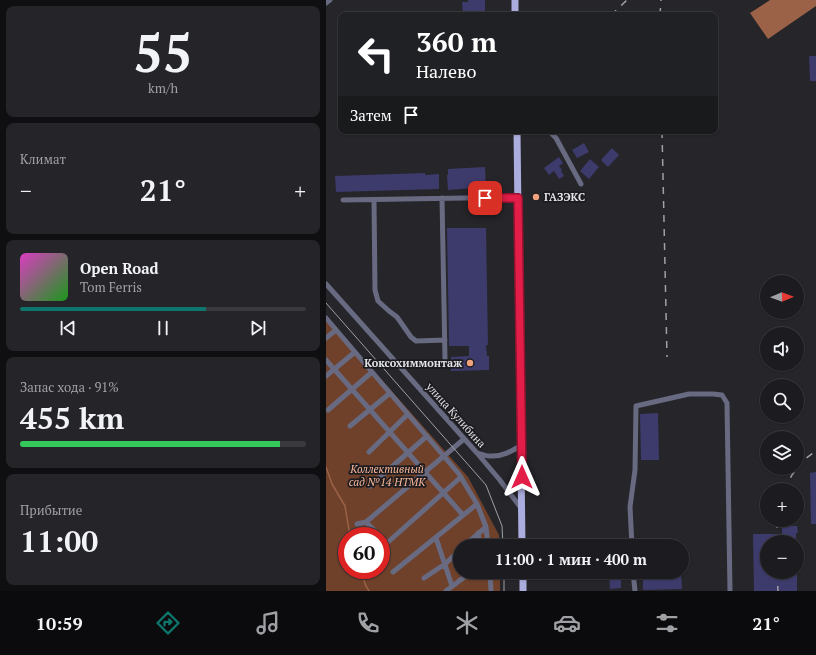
<!DOCTYPE html>
<html lang="ru">
<meta charset="utf-8">
<style>
:root{--surface:#1c1c20;--page:#252529;--text:#f1f3f6;--muted:#a0a1a5;--line:#3a3a3e;--accent:#0f766e}
body{margin:0;font-family:"PT Serif",serif;background:var(--page);color:var(--text);height:100vh;display:flex;flex-direction:column;font-size:15px;white-space:nowrap}
*{box-sizing:border-box;margin:0}
p{font-size:13px;color:var(--muted)}
.icon{flex:none;width:22px;height:22px;fill:none;stroke:currentColor;stroke-width:2;stroke-linecap:round;stroke-linejoin:round}
.map{position:relative;flex:1;overflow:hidden}
.details{display:flex;flex-direction:column;gap:6px;padding:6px;background:#0f0f12;width:326px}
.details>*{flex:none}
.banner{position:absolute;left:12px;top:12px;width:380px;height:122px;border-radius:8px;box-shadow:0 1px 3px #0004,0 0 0 1px var(--line);background:#202124;color:#fff;overflow:hidden}
.needle{width:26px;rotate:89deg}
.controls{position:absolute;left:434px;top:275px;display:grid;gap:8px}
.controls a{display:grid;place-items:center;width:44px;height:44px;border-radius:50%;background:var(--surface);box-shadow:0 1px 3px #0004,0 0 0 1px var(--line);font-size:20px}
.speed{position:absolute;left:12px;top:527px;display:flex;gap:8px;font-size:20px;font-weight:700;text-align:center}
.speed>*{display:grid;place-content:center;width:52px;height:52px;border-radius:50%;background:var(--surface);box-shadow:0 1px 3px #0004,0 0 0 1px var(--line);line-height:1}
.speed .limit{border:6px solid #d22;background:#fff;color:#111}
.pin{position:absolute;display:grid;place-items:center;width:34px;height:34px;color:#fff;margin:-17px;border-radius:8px;box-shadow:0 2px 6px #0006}
.me{position:absolute;width:44px;margin:-22px;rotate:0deg;stroke-linejoin:round;filter:drop-shadow(0 0 3px #0008)}
.turn{display:flex;align-items:center;gap:14px;height:84px;padding:0 12px;font-size:18px}
.turn .icon{width:52px;height:52px;stroke-width:2.5}
.turn b{display:block;font-size:28px;line-height:34px}
.then{display:flex;align-items:center;height:38px;padding:0 12px;background:#0003;gap:8px;font-size:15px}
.big{font-size:30px;font-weight:700;line-height:1.1}
.details .card{flex:1;display:flex;flex-direction:column;justify-content:center;gap:6px;min-width:0;padding:0 14px;border-radius:8px;background:var(--page)}
.details .dial{align-items:center;gap:0}
.dial b{font-size:52px;line-height:1}
.song{display:flex;align-items:center;gap:12px}
.cover{width:48px;height:48px;border-radius:6px;background:linear-gradient(135deg,hsl(310 70% 55%),hsl(120 70% 35%))}
.played{height:4px;border-radius:2px;background:linear-gradient(90deg,var(--accent) 65%,var(--line) 65%)}
.keys{display:flex;justify-content:space-around;direction:ltr}
.heat{display:flex;justify-content:space-between;align-items:center;font-size:22px;direction:ltr}
.charge{height:6px;border-radius:3px;background:linear-gradient(90deg,#34c759 91%,var(--line) 0)}
.trip{position:absolute;left:127px;top:539px;width:236px;height:40px;border-radius:20px;background:var(--surface);box-shadow:0 1px 3px #0004,0 0 0 1px var(--line);font-weight:700;line-height:40px;text-align:center}
.dock{display:flex;height:64px;justify-content:space-around;align-items:center;background:#0b0b0d;color:var(--muted)}
.dock .icon{width:28px;height:28px}
.dock .current{color:var(--accent)}
.dock b{font-size:18px;color:var(--text)}
main{display:flex;flex:1;min-height:0}
.map>svg:first-child{display:block}
</style>
<main>
<section class="details">
<div class="card dial"><b>55</b><p>km/h</p></div>
<div class="card"><p>Климат</p>
<div class="heat"><a>−</a><b class="big">21°</b><a>+</a></div>
</div>
<div class="card">
<div class="song"><i class="cover"></i><div><b>Open Road</b><p>Tom Ferris</p></div></div>
<div class="played"></div>
<div class="keys"><svg class="icon" aria-label="previous" viewBox="0 0 24 24"><path d="M18 5L8 12l10 7zM5 5v14"/></svg><svg class="icon" aria-label="pause" viewBox="0 0 24 24"><path d="M8 5v14M16 5v14"/></svg><svg class="icon" aria-label="next" viewBox="0 0 24 24"><path d="M6 5l10 7-10 7zM19 5v14"/></svg></div>
</div>
<div class="card"><p>Запас хода · 91%</p><b class="big">455 km</b><div class="charge"></div></div>
<div class="card"><p>Прибытие</p><b class="big">11:00</b></div>
</section>
<div class="map">
<svg width="490" height="591" viewBox="0 0 490 591">
<rect width="100%" height="100%" fill="#25252a"/>
<path fill="#6f412a" fill-rule="evenodd" d="M0,317L142,477L173,535V546H134V572H174V591H0ZM21,536H55V570H21Z"/>
<path fill="#9b6247" d="M444,0H490V6L442,39L424,13Z"/>
<g fill="none" stroke-linecap="round" stroke-linejoin="round">
<path stroke="#9b6247" stroke-width="1.5" d="M0,467L6,484L19,506L24,536
M34,570L40,586L43,591"/>
</g>
<path fill="#3c3b6c" d="M142,0H159V15H137L136,2H142Z
M483,56H490V81H484Z
M258,143L263,152L251,158L246,150Z
M286,148L293,155L282,167L275,160Z
M233,157L237,163L233,166L236,170L235,171L238,176L233,179L228,171L223,175L218,168Z
M264,159L273,167L263,179L254,171Z
M159,167L160,187L122,190L121,175H122V169Z
M99,173V175L113,174V189L10,192L9,176Z
M121,228H160L162,345H160L161,356H163V370L125,371V357L143,356V346H123Z
M332,413L333,460H315L314,414Z
M490,472V524H485L484,473Z
M456,526H471L472,533H470V542H441V572H471V591H428L427,534H456Z
M283,572H295V588L284,589Z
M317,572H355L356,589L317,590Z"/>
<g fill="none" stroke-linecap="round" stroke-linejoin="round">
<path stroke="#686a82" stroke-width="5" d="M0,3L4,0
M223,131L230,138L255,184
M116,198L119,359
M17,200L192,197
M48,200L49,290L52,301L63,311L71,317L85,337L90,341L119,340
M0,284L151,453L173,479L195,508
M0,318L133,474L151,504L160,527L162,546
M0,338L10,330
M0,360L137,515
M0,376L29,352
M2,410L46,372
M24,426L64,393
M43,452L82,414
M151,453C155,454 160,456 164,456C176,457 186,451 196,445
M44,486L101,436
M40,522L138,439
M31,524L40,522L54,536
M152,533L154,546
M55,537L61,543L135,477
M110,538L126,586
M138,546L160,527
M306,546L304,507L309,470L310,406L363,394H387L396,395L401,403L404,591
M67,572L151,504
M164,572L165,591
M307,572L309,591
M98,578L119,564L134,550
M120,591L145,572"/>
<path stroke="#abaddf" stroke-width="7" d="M189,0V15
M191,131L196,546
M197,572V591"/>
<path stroke="#a0a1a4" stroke-width="1" d="M0,303L160,485L176,526L177,546
M178,572V591"/>
<path stroke="#a0a1a4" stroke-width="1.5" stroke-dasharray="7 7" stroke-linecap="butt" d="M285,15L301,0
M334,15L335,0
M336,131L341,357
M471,468L479,459L490,451
M458,490L466,475L471,468
M451,542V520
M451,572L452,591"/>
</g>
<g fill="none" stroke-linecap="round" stroke-linejoin="round">
<defs>
<path id="route" d="M159,198H192L196,477"/>
</defs>
<use href="#route" stroke="#92132f" stroke-width="10"/>
<use href="#route" stroke="#e11d48" stroke-width="7"/>
</g>
<g fill="#f1a17c" stroke="#1c1c20" stroke-width="1.5">
<circle cx="210" cy="197" r="4"/>
<circle cx="144" cy="363" r="4"/>
</g>
<g text-anchor="middle" dominant-baseline="central" stroke-width="3.5" stroke-linejoin="round" paint-order="stroke">
<g font-size="11" font-weight="bold" fill="#e3e4e7" stroke="#1c1c20" text-anchor="start">
<text x="218" y="197">ГАЗЭКС</text>
<text x="136" y="363" text-anchor="end">Коксохиммонтаж</text>
</g>
<g font-size="11" fill="#e3e4e7" stroke="#1c1c20">
<text transform="translate(130 415) rotate(48)">улица Кулибина</text>
</g>
<g font-size="11" font-style="italic" fill="#fcb898" stroke="#1c1c20">
<text x="61" y="469">Коллективный<tspan x="61" dy="13">сад №14 НТМК</tspan></text>
</g>
</g>
</svg>
<div class="controls">
<a><svg class="needle" viewBox="-14 -14 28 28"><path d="M0-13l5 13h-10z" fill="#e53935"/><path d="M0 13l5-13h-10z" fill="#a0a1a5"/></svg></a>
<a><svg class="icon" aria-label="sound" viewBox="0 0 24 24"><path d="M4 9h4l5-4v14l-5-4H4zM17 9q2 3 0 6"/></svg></a>
<a><svg class="icon" aria-label="search" viewBox="0 0 24 24"><circle cx="10" cy="10" r="6"/><path d="M15 15l6 6"/></svg></a>
<a><svg class="icon" aria-label="layers" viewBox="0 0 24 24"><path d="M12 4l9 5-9 5-9-5zM3 14l9 5 9-5"/></svg></a>
<a>+</a>
<a>−</a>
</div>
<div class="speed"><div class="limit">60</div></div>
<div class="pin" style="left:159px;top:198px;background:#d93025"><svg class="icon" aria-label="arrive" viewBox="0 0 24 24"><path d="M6 21V4h12l-3 4 3 4H6"/></svg></div>
<svg class="me" style="left:196px;top:477px" viewBox="-20 -20 40 40"><path d="M0-17L14 15 0 8-14 15z" fill="#e11d48" stroke="#fff" stroke-width="4"/></svg>
<div class="trip">11:00 · 1 мин · 400 m</div>
<div class="banner">
<div class="turn"><svg class="icon" aria-label="left" viewBox="0 0 24 24"><path d="M17 20v-9H6M10 6l-5 5 5 5"/></svg><div><b>360 m</b>Налево</div></div>
<div class="then">Затем<svg class="icon" aria-label="arrive" viewBox="0 0 24 24"><path d="M6 21V4h12l-3 4 3 4H6"/></svg></div>
</div>
</div>
</main>
<nav class="dock">
<b>10:59</b>
<svg class="icon current" aria-label="directions" viewBox="0 0 24 24"><path d="M12 3l9 9-9 9-9-9zM9 14v-3h6M13 9l2 2-2 2"/></svg>
<svg class="icon" aria-label="music" viewBox="0 0 24 24"><path d="M9 18V5l10-2v13"/><circle cx="6" cy="18" r="3"/><circle cx="16" cy="16" r="3"/></svg>
<svg class="icon" aria-label="phone" viewBox="0 0 24 24"><path d="M5 4h4l2 5-3 2q2 4 5 5l2-3 5 2v4C11 20 4 13 5 4z"/></svg>
<svg class="icon" aria-label="climate" viewBox="0 0 24 24"><path d="M12 3v18M4 7l16 10M4 17L20 7"/></svg>
<svg class="icon" aria-label="car" viewBox="0 0 24 24"><path d="M5 17H2v-5l4-1 3-4h7l3 4 3 1v5h-3M9 17h6M6 11h13"/><circle cx="7" cy="17" r="2"/><circle cx="17" cy="17" r="2"/></svg>
<svg class="icon" aria-label="filters" viewBox="0 0 24 24"><path d="M4 7h16M4 17h16"/><circle cx="9" cy="7" r="2"/><circle cx="15" cy="17" r="2"/></svg>
<b>21°</b>
</nav>
